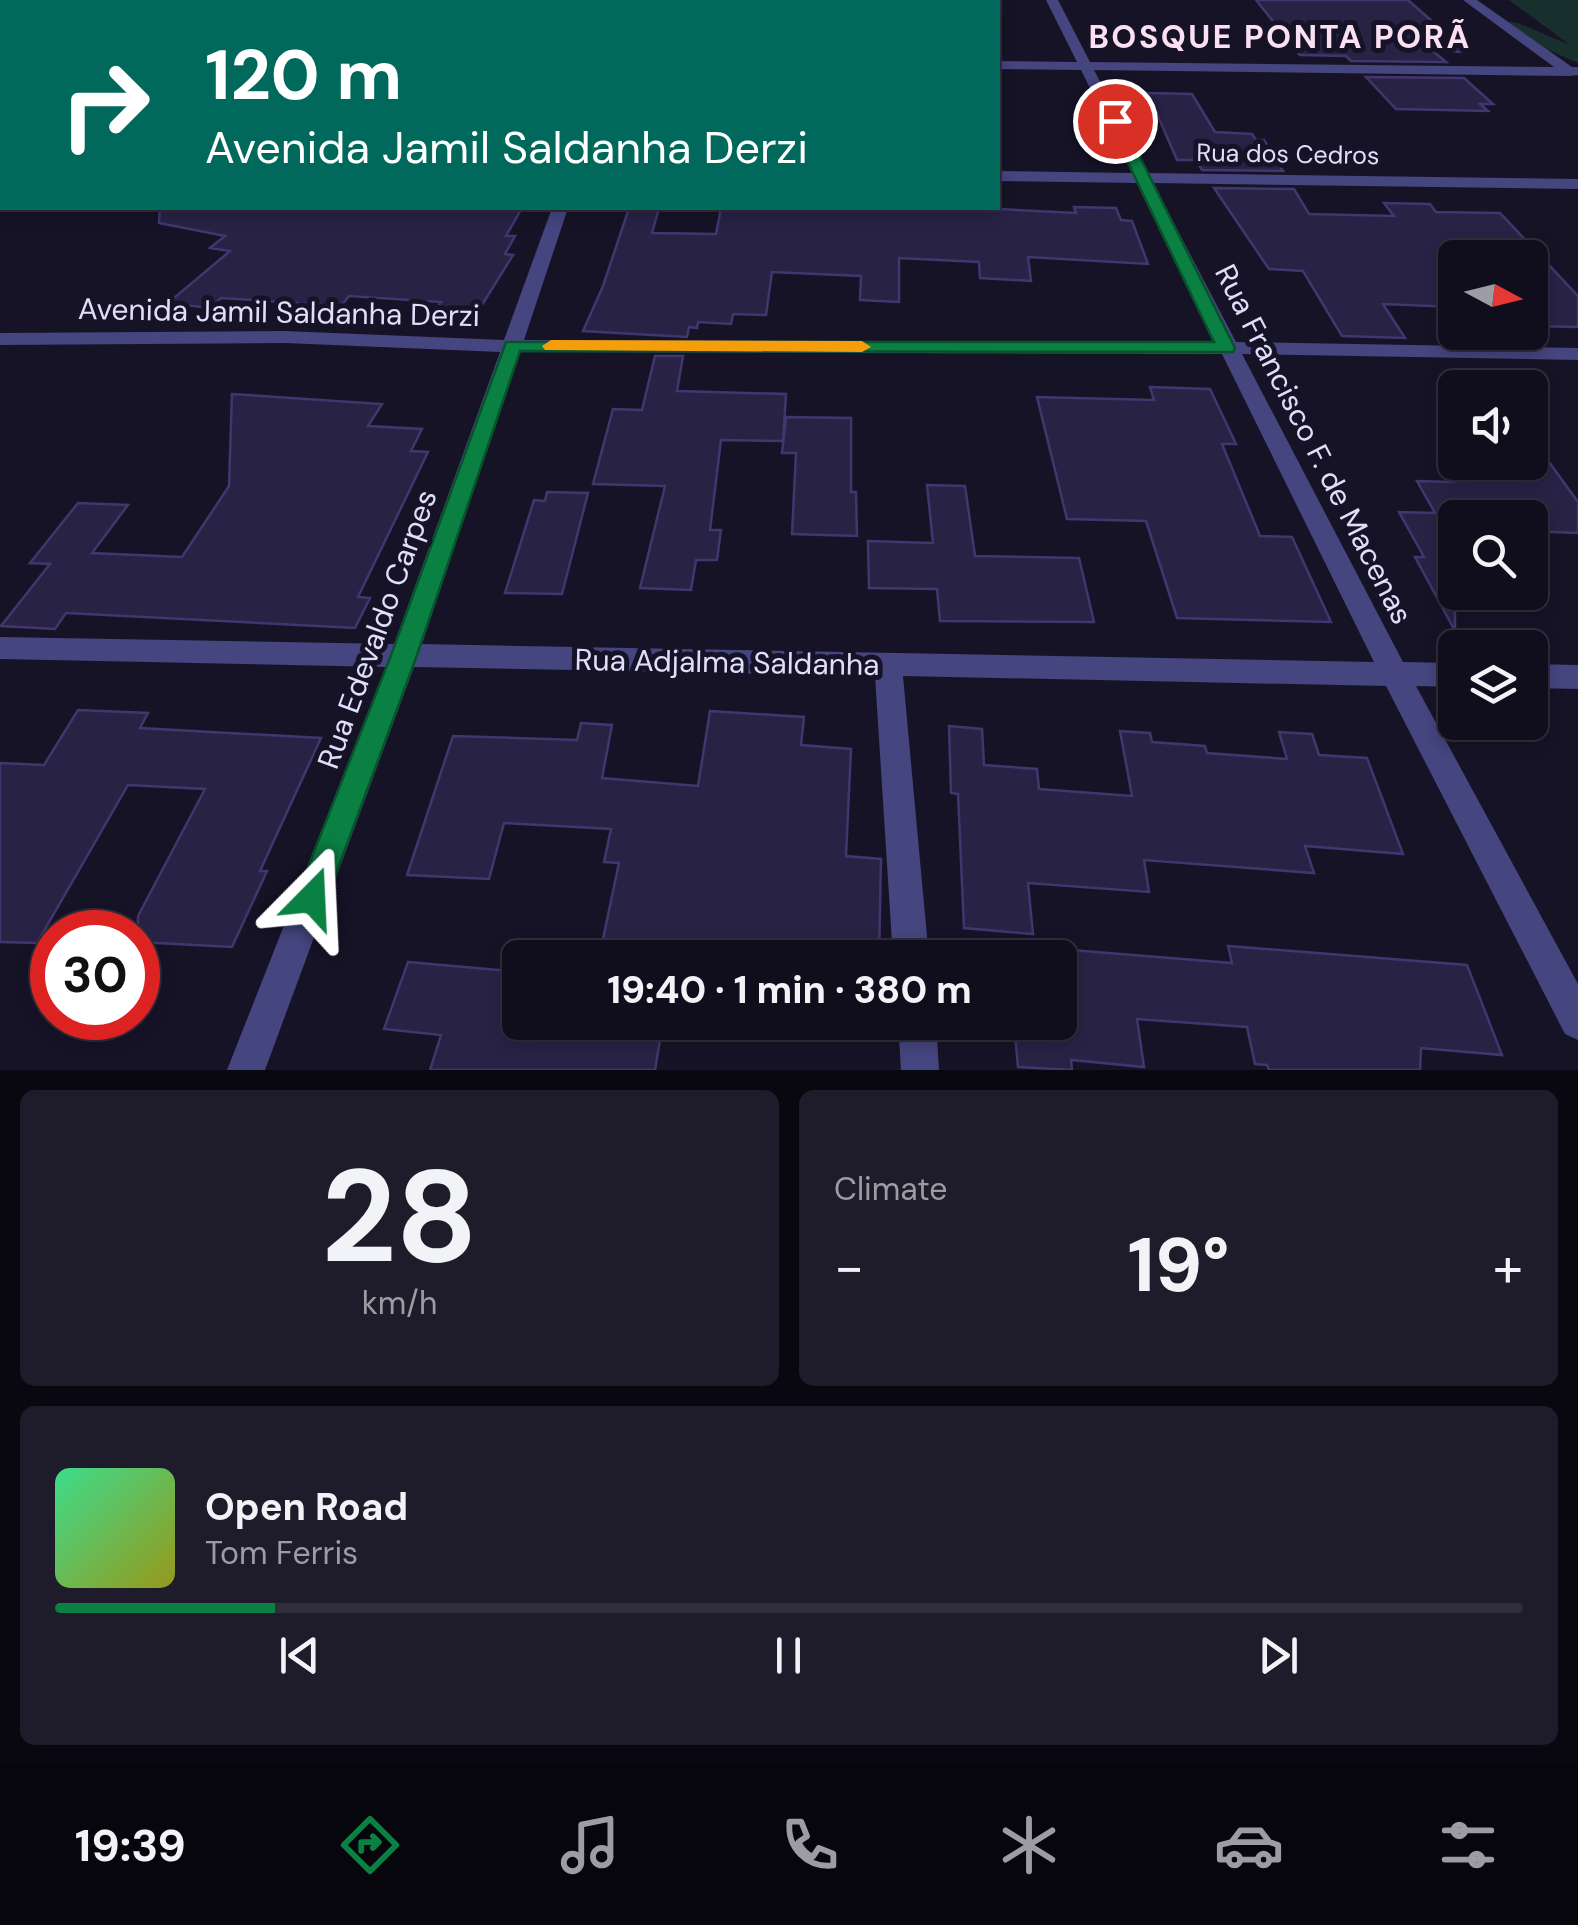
<!DOCTYPE html>
<meta charset="utf-8">
<style>
:root{--surface:#100e1d;--page:#1e1c2a;--text:#f1f3f6;--muted:#9c9ca4;--line:#302e3b;--accent:#0b8043}
body{margin:0;font-family:"DM Sans",sans-serif;background:var(--page);color:var(--text);height:100vh;display:flex;flex-direction:column;font-size:38px;white-space:nowrap}
*{box-sizing:border-box;margin:0}
p{font-size:32px;color:var(--muted)}
.icon{flex:none;width:55px;height:55px;fill:none;stroke:currentColor;stroke-width:2;stroke-linecap:round;stroke-linejoin:round}
.map{position:relative;height:1070px;overflow:hidden}
.sheet{display:flex;flex-direction:column;gap:20px;padding:20px;background:#090810;flex:1}
.sheet>*{flex:none}
.hud{position:absolute;left:0px;top:0px;width:1000px;height:210px;box-shadow:0 5px 15px #0003,0 0 0 2px var(--line);background:#00695c;color:#fff;overflow:hidden}
.needle{width:65px;rotate:97deg}
.fabs{position:absolute;left:1438px;top:240px;display:grid;gap:20px}
.fabs a{display:grid;place-items:center;width:110px;height:110px;border-radius:15px;background:var(--surface);box-shadow:0 5px 15px #0003,0 0 0 2px var(--line);font-size:50px}
.speed{position:absolute;left:30px;top:910px;display:flex;gap:20px;font-size:50px;font-weight:700;text-align:center}
.speed>*{display:grid;place-content:center;width:130px;height:130px;border-radius:50%;background:var(--surface);box-shadow:0 5px 15px #0003,0 0 0 2px var(--line);line-height:1}
.speed .limit{border:15px solid #d22;background:#fff;color:#111}
.pin{position:absolute;display:grid;place-items:center;width:85px;height:85px;color:#fff;margin:-42px;border:5px solid #fff;border-radius:50%;box-shadow:0 2px 10px #0007}
.me{position:absolute;width:110px;margin:-55px;rotate:21deg;stroke-linejoin:round;filter:drop-shadow(0 0 8px #0008)}
.turn{display:flex;align-items:center;gap:35px;height:210px;padding:0 40px;font-size:45px}
.turn .icon{width:130px;height:130px;stroke-width:2.5}
.turn b{display:block;font-size:70px;line-height:85px}
.big{font-size:75px;font-weight:700;line-height:1.1}
.sheet .widget{flex:1;display:flex;flex-direction:column;justify-content:center;gap:15px;min-width:0;padding:0 35px;border-radius:15px;background:var(--page)}
.sheet .dial{align-items:center;gap:0}
.dial b{font-size:130px;line-height:1}
.song{display:flex;align-items:center;gap:30px}
.cover{width:120px;height:120px;border-radius:15px;background:linear-gradient(135deg,hsl(150 70% 55%),hsl(60 70% 35%))}
.played{height:10px;border-radius:5px;background:linear-gradient(90deg,var(--accent) 15%,var(--line) 15%)}
.keys{display:flex;justify-content:space-around;direction:ltr}
.heat{display:flex;justify-content:space-between;align-items:center;font-size:55px;direction:ltr}
.sheet .tiles{flex:1;display:grid;gap:20px;grid-template-columns:1fr 1fr}
.widget:last-child{grid-column:span 2}
.trip{position:absolute;left:502px;top:940px;width:575px;height:100px;border-radius:15px;background:var(--surface);box-shadow:0 5px 15px #0003,0 0 0 2px var(--line);font-weight:700;line-height:100px;text-align:center}
.tab-bar{display:flex;height:160px;justify-content:space-around;align-items:center;background:#06060c;color:var(--muted)}
.tab-bar .icon{width:70px;height:70px}
.tab-bar .current{color:var(--accent)}
.tab-bar b{font-size:45px;color:var(--text)}
.map>svg:first-child{display:block}
</style>
<div class="map">
<svg width="1578" height="1070" viewBox="0 0 1578 1070">
<rect width="100%" height="100%" fill="#161327"/>
<path fill="#17302e" d="M1497,0H1578V63L1539,46L1501,21L1518,23L1570,45L1509,0Z"/>
<path fill="#282245" stroke="#40376e" stroke-width="2.5" d="M1256,0H1408L1467,52L1433,51L1446,62L1351,61L1346,56L1300,55Z
M1366,77L1464,78L1493,104H1480L1488,111L1396,109Z
M1148,93L1192,94L1215,132L1252,134L1256,140H1264L1283,171L1202,170L1196,160H1177Z
M1214,188L1294,189L1309,214L1394,216L1384,203L1430,204L1436,212L1500,213L1578,296V327L1530,326V258H1455V307L1383,304L1405,338L1342,336L1303,271L1269,269Z
M1074,207L1116,208L1121,220L1132,221L1148,264L1028,257L1031,281L980,278L979,262L899,258V302L860,300L861,276L772,272L766,315L733,314L731,324L698,322L697,328L689,327L687,337L583,331L603,286L629,208H659L652,233L716,234L721,208H979L1076,213Z
M160,208H522L506,236H515L505,254L513,255L469,326L427,324L441,302L349,296L341,306L221,298L210,308L168,303L230,251L210,248L225,236L159,223Z
M655,356H683L677,391L786,394L783,441L721,440L710,530H721L717,560H696L691,590L640,588L665,486L593,484L613,409L642,410Z
M1150,387L1210,389L1236,444H1222L1260,536L1292,537L1331,622L1177,618L1146,521L1067,519L1037,397L1154,400Z
M232,394L382,404L368,426L422,429L411,451L428,452L358,597L370,598L355,628L66,613L55,629L1,626L50,564L30,563L78,503L128,505L92,553L182,557L229,486Z
M786,417L851,418V492H856L857,536L792,534L796,453H782Z
M1441,462H1549L1578,502V533L1530,531V518H1444L1455,536V631L1415,557H1424L1399,512L1435,513L1417,481L1453,482Z
M927,485L965,486L975,556L1079,558L1094,622L940,621L937,589L869,588L868,541L933,543Z
M547,492L588,493L562,594L505,593L534,500L545,501Z
M78,710L148,713L140,728L321,738L260,871H267L232,947L138,942V916L205,789L128,785L37,943L0,942V763L44,765Z
M710,711L804,717L801,745L851,749L846,856L881,859L879,958H599L619,863L604,862L611,829L504,823L489,879L407,875L453,736L577,740L581,723L612,725L602,778L698,786Z
M949,726L982,729L984,765L1037,769L1039,789L1132,796L1120,731L1150,733L1152,742L1205,746L1207,753L1287,759L1279,732L1312,734L1319,755L1367,758L1403,854L1305,846L1314,873L1144,860L1149,892L1028,883L1033,934L964,928L958,794L951,793Z
M1228,946L1467,965L1502,1055L1421,1048L1420,1070H1269L1267,1065L1255,1064L1247,1027L1137,1019L1144,1067L1071,1060L1072,1070L1018,1067L1014,1022H1060V949L1232,963Z
M408,962L520,972V1022H663L655,1070H430L441,1035L384,1029Z"/>
<g fill="none" stroke-linecap="round" stroke-linejoin="round">
<path fill="#45457f" fill-rule="evenodd" d="M238,0H254L256,2H240Z
M1046,0H1058L1090,62L1554,67L1463,0H1477L1572,67H1578V75L1570,76L1094,70L1148,173L1578,179V189L1153,183L1236,342L1578,348V360L1242,354L1403,662L1455,663V687L1416,686L1578,984V1040L1565,1034L1386,686L903,676L929,958H893L875,676L414,667L265,1070H227L386,667L0,659V637L394,644L500,352L285,343L0,345V333L285,331L504,340L552,208H568L524,340L1216,342L1137,183L998,181V171L1132,173L1081,70L998,69V61L1077,62ZM520,352L1222,354L1374,662L422,644Z
M0,50L2,51V59L0,58Z
M1530,664L1578,665V689L1530,688Z
M898,1022H936L939,1070H901Z"/>
</g>
<path fill="#0b8043" stroke="#07532c" stroke-width="2.5" d="M1115,117L1122,121L1235,348L1233,352L520,351L416,658L327,898L322,909L312,914L301,909L296,898L390,658L506,342H1214L1108,121Z"/>
<path fill="#f59e0b" d="M551,340L862,341L871,347L862,352L545,350L542,346Z"/>
<g text-anchor="middle" dominant-baseline="central" stroke-width="10" stroke-linejoin="round" paint-order="stroke">
<g font-size="25" fill="#e0defa" stroke="#161327">
<text transform="translate(1288 154) rotate(1)">Rua dos Cedros</text>
</g>
<g font-size="30" fill="#e0defa" stroke="#161327">
<text transform="translate(279 312) rotate(1)">Avenida Jamil Saldanha Derzi</text>
<text transform="translate(1314 444) rotate(63)">Rua Francisco F. de Macenas</text>
<text transform="translate(377 629) rotate(-70)">Rua Edevaldo Carpes</text>
<text transform="translate(727 662) rotate(1)">Rua Adjalma Saldanha</text>
</g>
<g font-size="32" font-weight="bold" letter-spacing="2.5" fill="#fbdff2" stroke="#161327">
<text x="1280" y="37">BOSQUE PONTA PORÃ</text>
</g>
</g>
</svg>
<div class="fabs">
<a><svg class="needle" viewBox="-14 -14 28 28"><path d="M0-13l5 13h-10z" fill="#e53935"/><path d="M0 13l5-13h-10z" fill="#9c9ca4"/></svg></a>
<a><svg class="icon" aria-label="sound" viewBox="0 0 24 24"><path d="M4 9h4l5-4v14l-5-4H4zM17 9q2 3 0 6"/></svg></a>
<a><svg class="icon" aria-label="search" viewBox="0 0 24 24"><circle cx="10" cy="10" r="6"/><path d="M15 15l6 6"/></svg></a>
<a><svg class="icon" aria-label="layers" viewBox="0 0 24 24"><path d="M12 4l9 5-9 5-9-5zM3 14l9 5 9-5"/></svg></a>
</div>
<div class="speed"><div class="limit">30</div></div>
<div class="pin" style="left:1115px;top:121px;background:#d93025"><svg class="icon" aria-label="arrive" viewBox="0 0 24 24"><path d="M6 21V4h12l-3 4 3 4H6"/></svg></div>
<svg class="me" style="left:312px;top:898px" viewBox="-20 -20 40 40"><path d="M0-17L14 15 0 8-14 15z" fill="#0b8043" stroke="#fff" stroke-width="4"/></svg>
<div class="trip">19:40 · 1 min · 380 m</div>
<div class="hud">
<div class="turn"><svg class="icon" aria-label="right" viewBox="0 0 24 24"><path d="M7 20v-9h11M14 6l5 5-5 5"/></svg><div><b>120 m</b>Avenida Jamil Saldanha Derzi</div></div>
</div>
</div>
<section class="sheet">
<div class="tiles">
<div class="widget dial"><b>28</b><p>km/h</p></div>
<div class="widget"><p>Climate</p>
<div class="heat"><a>−</a><b class="big">19°</b><a>+</a></div>
</div>
<div class="widget">
<div class="song"><i class="cover"></i><div><b>Open Road</b><p>Tom Ferris</p></div></div>
<div class="played"></div>
<div class="keys"><svg class="icon" aria-label="previous" viewBox="0 0 24 24"><path d="M18 5L8 12l10 7zM5 5v14"/></svg><svg class="icon" aria-label="pause" viewBox="0 0 24 24"><path d="M8 5v14M16 5v14"/></svg><svg class="icon" aria-label="next" viewBox="0 0 24 24"><path d="M6 5l10 7-10 7zM19 5v14"/></svg></div>
</div>
</div>
</section>
<nav class="tab-bar">
<b>19:39</b>
<svg class="icon current" aria-label="directions" viewBox="0 0 24 24"><path d="M12 3l9 9-9 9-9-9zM9 14v-3h6M13 9l2 2-2 2"/></svg>
<svg class="icon" aria-label="music" viewBox="0 0 24 24"><path d="M9 18V5l10-2v13"/><circle cx="6" cy="18" r="3"/><circle cx="16" cy="16" r="3"/></svg>
<svg class="icon" aria-label="phone" viewBox="0 0 24 24"><path d="M5 4h4l2 5-3 2q2 4 5 5l2-3 5 2v4C11 20 4 13 5 4z"/></svg>
<svg class="icon" aria-label="climate" viewBox="0 0 24 24"><path d="M12 3v18M4 7l16 10M4 17L20 7"/></svg>
<svg class="icon" aria-label="car" viewBox="0 0 24 24"><path d="M5 17H2v-5l4-1 3-4h7l3 4 3 1v5h-3M9 17h6M6 11h13"/><circle cx="7" cy="17" r="2"/><circle cx="17" cy="17" r="2"/></svg>
<svg class="icon" aria-label="filters" viewBox="0 0 24 24"><path d="M4 7h16M4 17h16"/><circle cx="9" cy="7" r="2"/><circle cx="15" cy="17" r="2"/></svg>
</nav>
